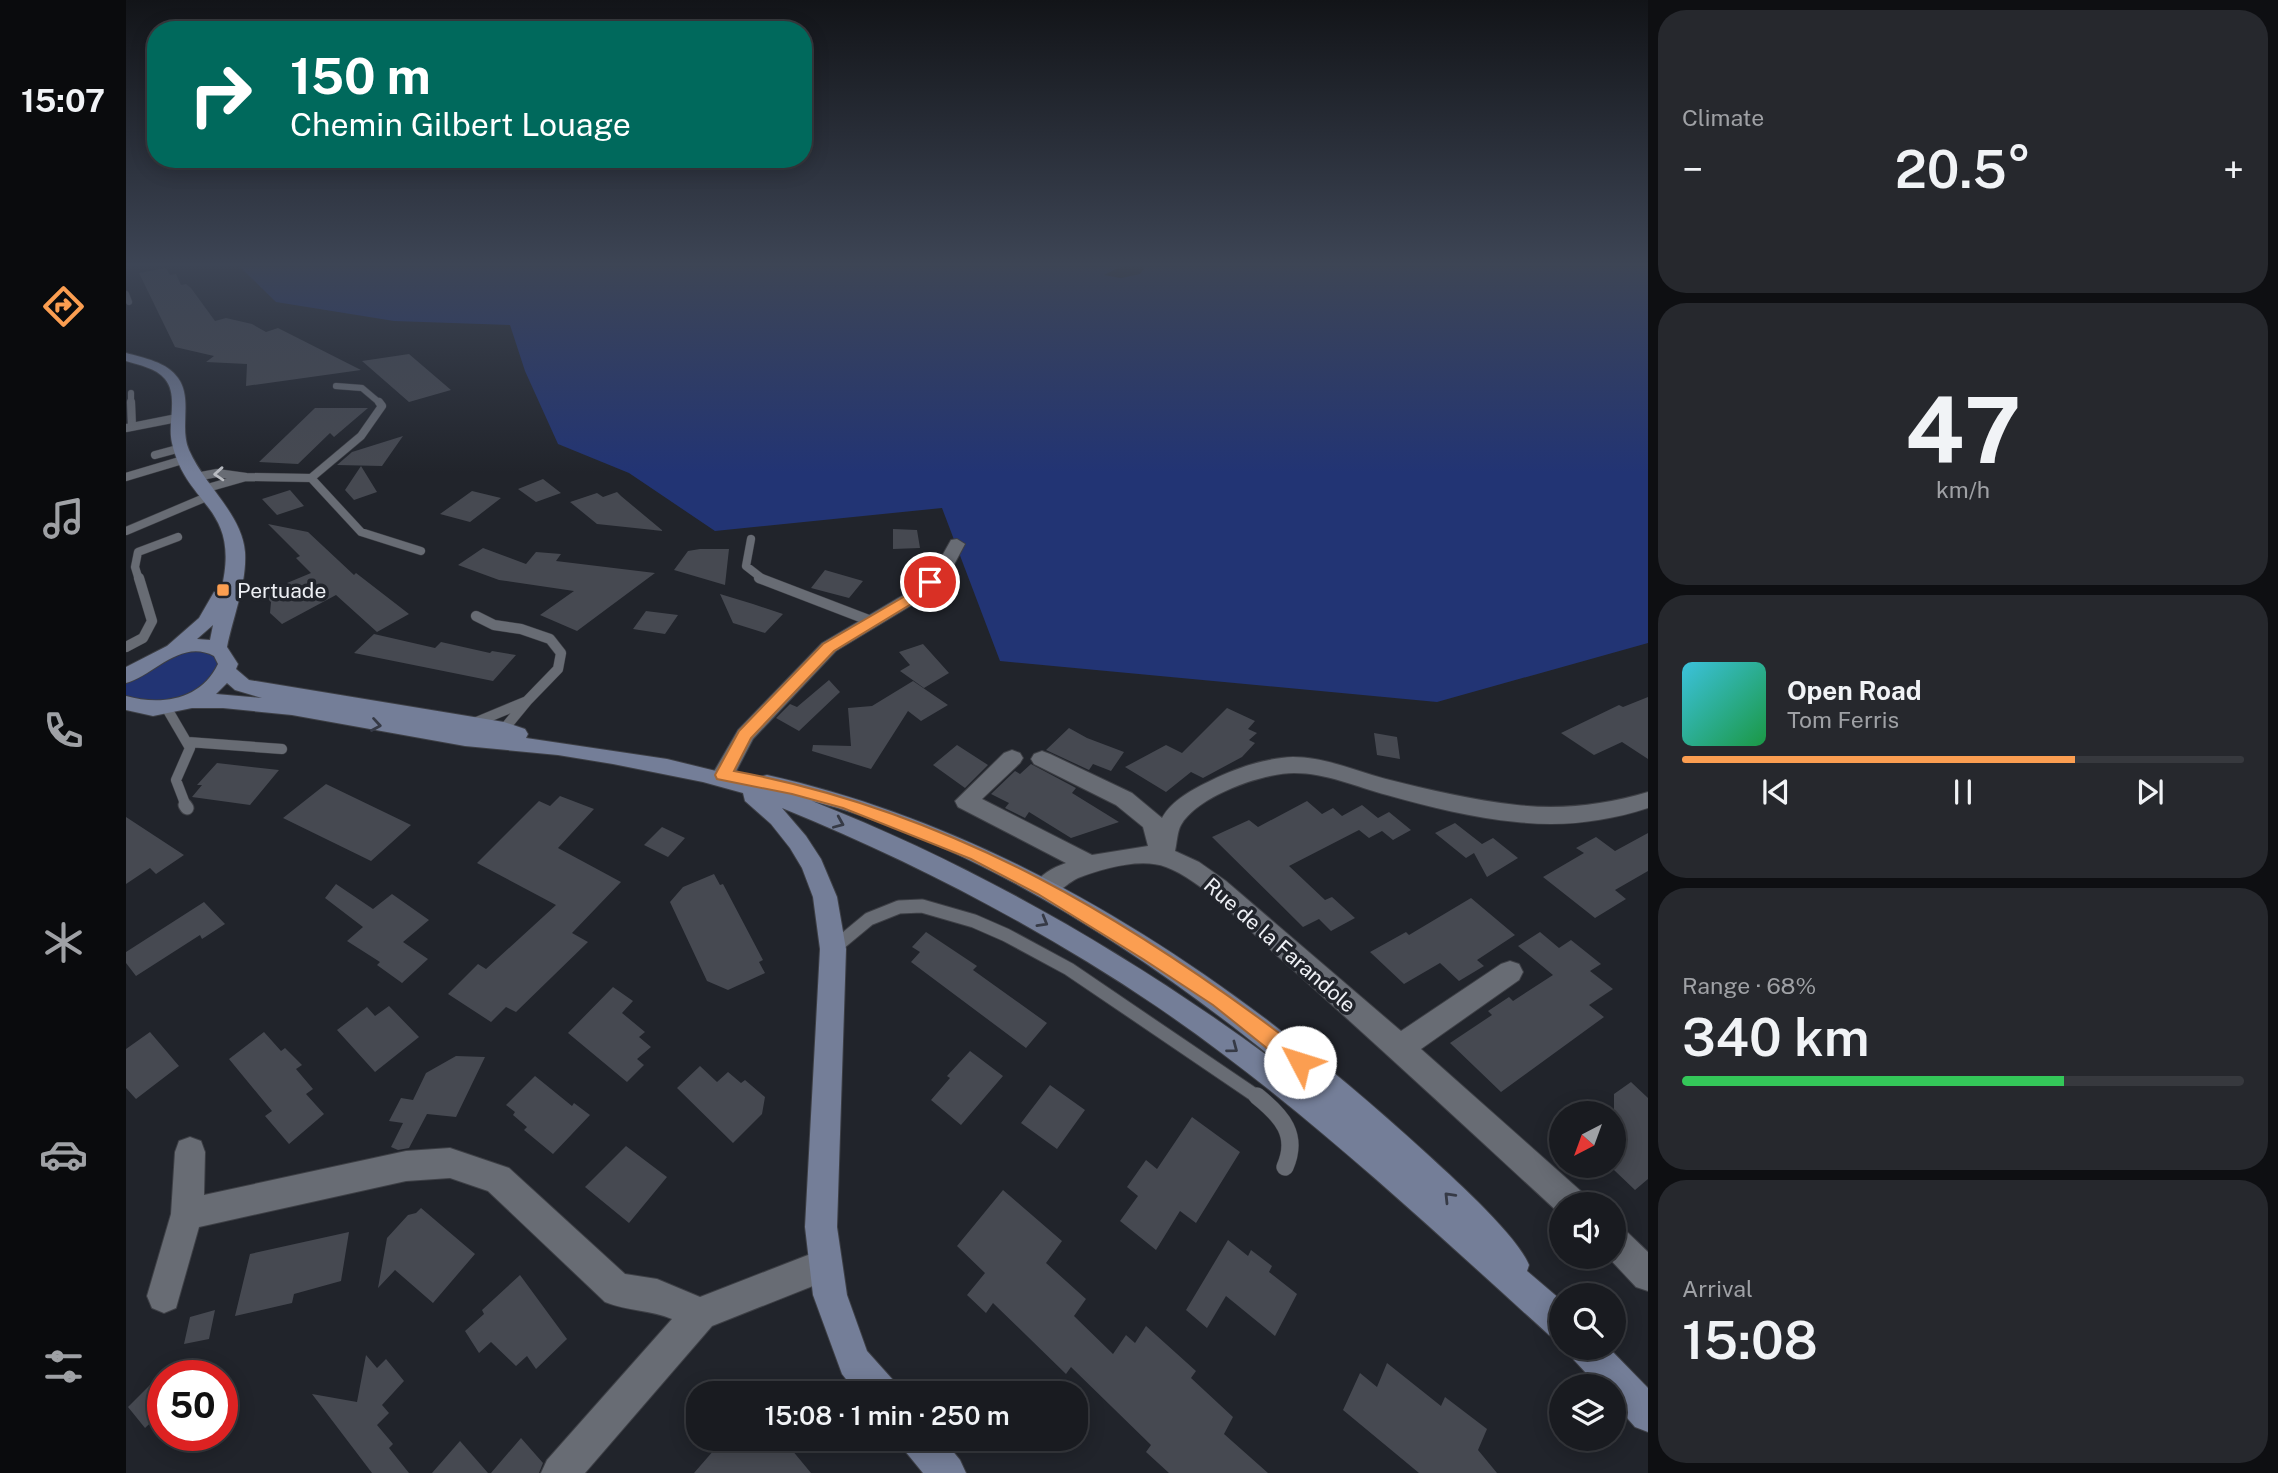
<!DOCTYPE html>
<meta charset="utf-8">
<style>
:root{--surface:#191b20;--page:#26282d;--text:#f1f3f6;--muted:#9fa1a5;--line:#37393e;--accent:#fb9e51}
body{margin:0;font-family:"Public Sans",sans-serif;background:var(--page);color:var(--text);height:100vh;display:flex;flex-direction:column;font-size:26px;white-space:nowrap}
*{box-sizing:border-box;margin:0}
p{font-size:23px;color:var(--muted)}
.icon{flex:none;width:38px;height:38px;fill:none;stroke:currentColor;stroke-width:2;stroke-linecap:round;stroke-linejoin:round}
.map{position:relative;flex:1;overflow:hidden}
.drawer{display:flex;flex-direction:column;gap:10px;padding:10px;background:#0e0f12;width:630px}
.drawer>*{flex:none}
.guide{position:absolute;left:21px;top:21px;width:665px;height:147px;border-radius:28px;box-shadow:0 4px 18px #0003,0 0 0 2px var(--line);background:#00695c;color:#fff;overflow:hidden}
.needle{width:46px;rotate:221deg}
.buttons{position:absolute;left:1423px;top:1101px;display:grid;gap:14px}
.buttons a{display:grid;place-items:center;width:77px;height:77px;border-radius:50%;background:var(--surface);box-shadow:0 4px 18px #0003,0 0 0 2px var(--line);font-size:35px}
.speed{position:absolute;left:21px;top:1360px;display:flex;gap:14px;font-size:35px;font-weight:700;text-align:center}
.speed>*{display:grid;place-content:center;width:91px;height:91px;border-radius:50%;background:var(--surface);box-shadow:0 4px 18px #0003,0 0 0 2px var(--line);line-height:1}
.speed .limit{border:10px solid #d22;background:#fff;color:#111}
.pin{position:absolute;display:grid;place-items:center;width:60px;height:60px;color:#fff;margin:-30px;border:4px solid #fff;border-radius:50%;box-shadow:0 2px 7px #0007}
.me{position:absolute;width:77px;margin:-38px;rotate:310deg;stroke-linejoin:round;filter:drop-shadow(0 0 5px #0008)}
.turn{display:flex;align-items:center;gap:24px;height:147px;padding:0 28px;font-size:32px}
.turn .icon{width:91px;height:91px;stroke-width:2.5}
.turn b{display:block;font-size:49px;line-height:60px}
.big{font-size:52px;font-weight:600;line-height:1.1}
.drawer .card{flex:1;display:flex;flex-direction:column;justify-content:center;gap:10px;min-width:0;padding:0 24px;border-radius:28px;background:var(--page)}
.drawer .dial{align-items:center;gap:0}
.dial b{font-size:91px;line-height:1}
.song{display:flex;align-items:center;gap:21px}
.cover{width:84px;height:84px;border-radius:10px;background:linear-gradient(135deg,hsl(190 70% 55%),hsl(140 70% 35%))}
.played{height:7px;border-radius:4px;background:linear-gradient(90deg,var(--accent) 70%,var(--line) 70%)}
.keys{display:flex;justify-content:space-around;direction:ltr}
.heat{display:flex;justify-content:space-between;align-items:center;font-size:38px;direction:ltr}
.charge{height:10px;border-radius:5px;background:linear-gradient(90deg,#34c759 68%,var(--line) 0)}
.trip{position:absolute;left:560px;top:1381px;width:402px;height:70px;border-radius:28px;background:var(--surface);box-shadow:0 4px 18px #0003,0 0 0 2px var(--line);font-weight:600;line-height:70px;text-align:center}
main{display:flex;flex:1;min-height:0}
.dock{display:flex;flex-direction:column;width:126px;justify-content:space-around;align-items:center;background:#0a0b0d;color:var(--muted)}
.dock .icon{width:49px;height:49px}
.dock .active{color:var(--accent)}
.dock b{font-size:32px;color:var(--text)}
.map>svg:first-child{display:block}
</style>
<main>
<nav class="dock">
<b>15:07</b>
<svg class="icon active" aria-label="directions" viewBox="0 0 24 24"><path d="M12 3l9 9-9 9-9-9zM9 14v-3h6M13 9l2 2-2 2"/></svg>
<svg class="icon" aria-label="music" viewBox="0 0 24 24"><path d="M9 18V5l10-2v13"/><circle cx="6" cy="18" r="3"/><circle cx="16" cy="16" r="3"/></svg>
<svg class="icon" aria-label="phone" viewBox="0 0 24 24"><path d="M5 4h4l2 5-3 2q2 4 5 5l2-3 5 2v4C11 20 4 13 5 4z"/></svg>
<svg class="icon" aria-label="climate" viewBox="0 0 24 24"><path d="M12 3v18M4 7l16 10M4 17L20 7"/></svg>
<svg class="icon" aria-label="car" viewBox="0 0 24 24"><path d="M5 17H2v-5l4-1 3-4h7l3 4 3 1v5h-3M9 17h6M6 11h13"/><circle cx="7" cy="17" r="2"/><circle cx="17" cy="17" r="2"/></svg>
<svg class="icon" aria-label="filters" viewBox="0 0 24 24"><path d="M4 7h16M4 17h16"/><circle cx="9" cy="7" r="2"/><circle cx="15" cy="17" r="2"/></svg>
</nav>
<div class="map">
<svg width="1522" height="1473" viewBox="0 0 1522 1473">
<rect width="100%" height="100%" fill="#21242b"/>
<path fill="#223474" d="M114,267H994L978,275L995,278L1014,274L1019,267H1522V643L1311,702L874,661L816,508L589,531L503,473L432,444L399,371L384,325L268,321L150,302Z
M72,646L102,664L62,701L0,703V677Z"/>
<path fill="#464951" d="M40,268L44,275L50,274L55,285L60,284L65,288L89,321L100,318L126,324L140,332L152,328L235,370L120,386L121,364L80,362L88,356L49,347L13,273Z
M283,354L325,390L283,402L236,361Z
M189,408H242L208,437L204,433L172,464L133,462Z
M277,436L256,466L211,465L226,452Z
M235,466L251,492L228,500L219,490Z
M417,479L435,493L410,502L392,489Z
M164,490L178,506L151,515L136,499Z
M346,491L375,498L344,522L314,514Z
M491,492L495,496L537,531L471,524L444,502L471,493L477,497Z
M142,524L182,532L228,575L230,573L283,614L251,632L210,595L156,624L144,613L145,602L140,597L164,586L161,583L185,573L170,558L174,556Z
M767,529L791,530L794,548L767,549Z
M357,548L400,564L410,552L435,554L430,561L529,573L451,631L414,615L448,591L373,580L332,565Z
M574,549H603L599,585L548,570L562,551Z
M699,570L737,581L723,598L685,588Z
M594,594L627,604L657,614L639,633L607,623Z
M520,611L552,615L539,634L507,629Z
M248,634L309,648L315,642L364,653L366,651L390,655L367,681L228,653Z
M797,644L823,673L798,688L774,671L784,665L773,652Z
M703,680L714,692L673,731L650,718L664,704L671,707Z
M787,681L822,705L795,721L782,711L745,769L686,751L687,745L725,746L722,708L746,706Z
M1522,697V759L1496,742L1468,755L1435,733L1493,705L1497,707Z
M1101,708L1129,721L1122,729L1131,733L1123,740L1129,743L1116,757L1077,778L1065,772L1040,792L999,767L1040,745L1056,753Z
M943,728L961,738L998,752L985,771L967,764L963,770L920,750Z
M1248,733L1271,737L1274,759L1251,755Z
M831,745L862,765L839,788L807,765Z
M91,763L153,770L124,805L66,797L76,785H71Z
M905,764L950,788L946,793L993,822L945,838L903,812L899,818L879,808L883,803L865,794L889,771L894,774Z
M200,784L285,825L245,861L157,818Z
M434,796L468,809L432,848L495,882L446,933L462,942L390,1012L380,1007L365,1022L322,994L352,964L360,969L430,905L351,863L413,801L424,806Z
M1181,801L1196,814L1207,808L1216,816L1236,805L1252,818L1263,812L1285,830L1267,840L1256,831L1243,838L1233,830L1163,866L1199,900L1206,897L1229,918L1205,931L1193,919L1177,927L1086,837L1123,820L1132,827Z
M0,817L58,855L30,874L24,868L0,884Z
M1329,823L1356,844L1367,838L1392,858L1361,877L1348,853L1340,858L1309,833Z
M536,827L559,838L542,857L518,845Z
M1522,833V871L1489,890L1500,899L1469,918L1417,877L1458,853L1450,848L1470,837L1489,851Z
M588,874L594,885L597,884L637,960L633,962L639,973L602,990L581,981L544,902L557,887Z
M210,884L247,909L266,894L303,920L277,942L302,959L276,983L251,965L254,962L221,941L237,927L199,898Z
M1345,898L1389,935L1351,960L1358,966L1333,981L1314,963L1278,984L1244,952L1280,932L1283,935Z
M78,902L99,924L76,939L74,935L10,976L0,963V952Z
M800,932L851,966L847,970L921,1023L900,1048L785,962L794,952L786,947Z
M1414,932L1433,948L1445,940L1475,964L1464,971L1487,989L1463,1005L1478,1017L1375,1092L1324,1043L1366,1015L1362,1011L1383,997L1387,1001L1427,975L1392,946Z
M487,987L507,1001L496,1013L519,1032L513,1037L525,1047L511,1059L518,1065L501,1082L442,1033Z
M263,1006L293,1037L249,1072L211,1030L241,1007L249,1016Z
M24,1032L53,1066L10,1099L0,1088V1049Z
M138,1032L155,1051L159,1048L176,1065L170,1069L187,1089L180,1094L198,1114L163,1144L139,1116L146,1111L103,1059Z
M844,1051L877,1076L835,1125L805,1100L824,1078L821,1076Z
M330,1056L359,1057L330,1117L301,1114L283,1148L272,1150L265,1147L277,1123L263,1121L275,1098L287,1100L300,1073Z
M574,1066L591,1082L602,1072L615,1083L619,1080L639,1097L636,1114L607,1143L551,1088Z
M409,1076L446,1106L448,1103L464,1115L427,1154L398,1130L401,1127L387,1115L389,1112L380,1105Z
M1505,1082L1522,1098V1179L1509,1190L1488,1170V1094Z
M924,1085L959,1110L931,1149L895,1123Z
M1066,1117L1114,1152L1070,1223L1054,1211L1030,1250L994,1221L1012,1196L1001,1187L1020,1160L1031,1169Z
M500,1146L541,1177L503,1223L459,1187Z
M877,1190L936,1241L920,1263L960,1299L948,1316L987,1354L1000,1335L1009,1343L1020,1326L1070,1371L1065,1378L1107,1417L1098,1434L1142,1473H1043L1020,1452L1025,1445L945,1367L940,1374L867,1303L860,1313L841,1295L859,1273L831,1246Z
M295,1208L349,1254L307,1303L269,1270L252,1288L261,1238L282,1215L290,1213Z
M223,1232L215,1281L168,1294L166,1303L109,1316L124,1254Z
M1102,1240L1122,1256L1125,1250L1146,1266L1143,1272L1171,1294L1149,1336L1100,1296L1081,1328L1060,1310Z
M394,1275L441,1339L410,1369L401,1356L390,1366L365,1342L353,1353L339,1331L358,1314L356,1310Z
M89,1310L83,1339L58,1344L64,1317Z
M240,1355L251,1368L260,1359L278,1381L256,1405L263,1413L251,1425L267,1444L263,1448L283,1473H246L186,1394L231,1402Z
M1261,1363L1315,1406L1319,1397L1361,1429L1352,1450L1371,1473H1293L1217,1410L1234,1373L1251,1387Z
M37,1372V1411L19,1428L2,1407Z
M395,1438L417,1463L413,1473H365Z
M579,1438H628L638,1452L649,1438H656L685,1473H568L588,1450Z
M334,1441L362,1473H306Z"/>
<g fill="none" stroke-linecap="round" stroke-linejoin="round">
<defs>
<path id="lane-far4" d="M0,294L3,302
M210,386L236,388L255,404
M5,393V404"/>
<path id="lane-far3" d="M5,402L6,427
M253,402L256,406L235,436L185,478L235,532L295,551
M0,428L51,418
M29,455L55,448
M0,477L60,459
M70,477L91,473L120,477L78,489
M120,477L185,478
M0,531L83,496
M625,539L620,566L638,580
M13,580L9,567L12,552L52,537"/>
<path id="lane-far2" d="M633,578L745,621
M350,616L368,625L395,629L424,639L435,653L432,669L401,701
M0,647L17,638L26,621L13,578
M40,707L64,748L50,780L60,806
M348,723L401,701L378,729L372,731
M62,742L156,749"/>
<path id="lane-far1" d="M59,805L61,808
M708,948L743,919L773,907L796,906L848,921L880,935L943,969L1133,1098"/>
<path id="lane" d="M1131,1096C1156,1116 1173,1135 1159,1167"/>
<path id="street" d="M831,539L839,544L824,572L796,599L710,651L627,739L605,781L597,783L589,781L586,775L612,730L696,643L784,591L811,565L825,540Z
M886,750L894,753L897,758L894,763L856,799L966,855L1022,846L1017,827L990,805L908,764L905,759L908,754L916,751L924,754L1006,793L1036,818C1046,800 1067,789 1086,780C1110,768 1140,758 1167,757C1199,757 1230,771 1260,779C1303,790 1347,800 1391,805C1436,810 1478,805 1522,792V808C1479,822 1437,827 1391,822C1347,818 1304,807 1261,795C1231,787 1200,773 1168,773C1137,773 1072,796 1055,825C1051,832 1051,843 1049,851L1073,862L1100,881L1275,1031L1375,964L1384,961L1393,964L1397,972L1393,980L1295,1049L1457,1193L1462,1204H1435V1215C1342,1129 1250,1044 1156,960C1125,933 1078,881 1040,867C1015,857 975,869 952,878C937,885 928,901 910,895L907,888C914,874 926,868 940,863L832,807L829,801L878,753Z
M64,1137L75,1141L79,1152L78,1195L280,1151L324,1148L383,1168L499,1274L531,1279L574,1297L700,1248L712,1252L716,1264L712,1276L586,1326L459,1473H415L421,1460L546,1319C525,1310 501,1311 479,1302L362,1191L324,1178L280,1181L73,1227L50,1308L38,1313L26,1308L21,1296L45,1214L49,1152L53,1141Z
M1488,1225L1499,1230L1522,1252V1291L1510,1287L1481,1256H1488Z"/>
<path id="secondary" d="M0,353C18,358 41,362 52,378C67,399 53,427 63,450C78,485 116,514 119,552C121,583 107,617 101,647L112,664L110,669L123,680L378,722L399,729L402,734L400,738L541,759L631,781L633,777L641,775C891,831 1113,981 1300,1153C1326,1177 1391,1235 1403,1265L1401,1271L1435,1300V1340L1423,1335C1297,1221 1171,1102 1030,1006C913,927 786,861 656,808L680,836L695,859L711,897L720,949L711,1227L721,1295L741,1351L767,1380L772,1393H731L716,1374L687,1295L679,1227L694,949L687,897L676,868L664,848L645,824L619,801L617,793L577,782L487,764L432,755L339,746L166,715L97,708H66L27,716L0,710V696C35,706 75,700 92,664L88,656C55,638 27,676 0,683V667L41,646L73,618L88,592L95,591C116,505 60,508 46,443C41,423 53,396 39,379C30,368 13,365 0,361ZM87,625L84,640L71,639ZM101,683L109,690L136,698L90,694ZM686,801C855,844 1032,963 1165,1073C1017,962 858,869 686,801Z
M1443,1348H1483L1522,1388V1432L1509,1427L1488,1403V1386H1472L1448,1360Z
M774,1438H816L834,1460L840,1473H797L779,1451Z"/>
</defs>
<use href="#lane-far4" stroke="#3d3f45" stroke-width="7"/>
<use href="#lane-far3" stroke="#3d3f45" stroke-width="9"/>
<use href="#lane-far2" stroke="#3d3f45" stroke-width="11"/>
<use href="#lane-far1" stroke="#3d3f45" stroke-width="15"/>
<use href="#lane" stroke="#3d3f45" stroke-width="18"/>
<use href="#street" stroke="#3d3f45" stroke-width="2"/>
<use href="#secondary" stroke="#3d3f45" stroke-width="2"/>
<use href="#lane-far4" stroke="#686c74" stroke-width="6"/>
<use href="#lane-far3" stroke="#686c74" stroke-width="8"/>
<use href="#lane-far2" stroke="#686c74" stroke-width="10"/>
<use href="#lane-far1" stroke="#686c74" stroke-width="13"/>
<use href="#lane" stroke="#686c74" stroke-width="17"/>
<use href="#street" fill="#686c74" fill-rule="evenodd"/>
<use href="#secondary" fill="#747e98" fill-rule="evenodd"/>
</g>
<defs><path id="oneway-chevron" d="M-2-3.5L2.5 0L-2 3.5" fill="none" stroke-width="1.6" stroke-linecap="round" stroke-linejoin="round" transform="scale(1.75)"/></defs>
<use stroke="#b8bbc1" href="#oneway-chevron" transform="translate(93 474) rotate(176)"/>
<g stroke="#363a46">
<use href="#oneway-chevron" transform="translate(250 725) rotate(9)"/>
<use href="#oneway-chevron" transform="translate(713 823) rotate(23)"/>
<use href="#oneway-chevron" transform="translate(917 922) rotate(30)"/>
<use href="#oneway-chevron" transform="translate(1107 1048) rotate(37)"/>
<use href="#oneway-chevron" transform="translate(1323 1197) rotate(-134)"/>
</g>
<linearGradient id="sky" x2="0" y2="1"><stop stop-color="#121418"/><stop offset="0.56" stop-color="#3d4555"/><stop offset="1" stop-color="#3d4555" stop-opacity="0"/></linearGradient>
<rect width="1522" height="473" fill="url(#sky)"/>
<path fill="#fb9e51" stroke="#a36735" stroke-width="2" d="M804,578L811,582L795,598L708,651L625,738L608,771C828,812 1007,920 1182,1055L1185,1062L1182,1069L1174,1072L1167,1069L1087,1005L1017,959L912,894L845,859L717,808L666,794L591,779L589,775L613,731L697,644L786,592Z"/>
<rect fill="#fb9e51" stroke="#21242b" stroke-width="2.5" x="90" y="583" width="14" height="14" rx="3.5"/>
<g text-anchor="middle" dominant-baseline="central" stroke-width="7" stroke-linejoin="round" paint-order="stroke">
<g font-size="21" fill="#edeff4" stroke="#21242b" text-anchor="start">
<text x="111" y="590">Pertuade</text>
</g>
<g font-size="21" fill="#edeff4" stroke="#21242b">
<text transform="translate(1154 945) rotate(41)">Rue de la Farandole</text>
</g>
</g>
</svg>
<div class="buttons">
<a><svg class="needle" viewBox="-14 -14 28 28"><path d="M0-13l5 13h-10z" fill="#e53935"/><path d="M0 13l5-13h-10z" fill="#9fa1a5"/></svg></a>
<a><svg class="icon" aria-label="sound" viewBox="0 0 24 24"><path d="M4 9h4l5-4v14l-5-4H4zM17 9q2 3 0 6"/></svg></a>
<a><svg class="icon" aria-label="search" viewBox="0 0 24 24"><circle cx="10" cy="10" r="6"/><path d="M15 15l6 6"/></svg></a>
<a><svg class="icon" aria-label="layers" viewBox="0 0 24 24"><path d="M12 4l9 5-9 5-9-5zM3 14l9 5 9-5"/></svg></a>
</div>
<div class="speed"><div class="limit">50</div></div>
<div class="pin" style="left:804px;top:582px;background:#d93025"><svg class="icon" aria-label="arrive" viewBox="0 0 24 24"><path d="M6 21V4h12l-3 4 3 4H6"/></svg></div>
<svg class="me" style="left:1174px;top:1062px" viewBox="-20 -20 40 40"><circle r="19" fill="#fff"/><path d="M0-13L10 11 0 6-10 11z" fill="#fb9e51"/></svg>
<div class="trip">15:08 · 1 min · 250 m</div>
<div class="guide">
<div class="turn"><svg class="icon" aria-label="right" viewBox="0 0 24 24"><path d="M7 20v-9h11M14 6l5 5-5 5"/></svg><div><b>150 m</b>Chemin Gilbert Louage</div></div>
</div>
</div>
<section class="drawer">
<div class="card"><p>Climate</p>
<div class="heat"><a>−</a><b class="big">20.5°</b><a>+</a></div>
</div>
<div class="card dial"><b>47</b><p>km/h</p></div>
<div class="card">
<div class="song"><i class="cover"></i><div><b>Open Road</b><p>Tom Ferris</p></div></div>
<div class="played"></div>
<div class="keys"><svg class="icon" aria-label="previous" viewBox="0 0 24 24"><path d="M18 5L8 12l10 7zM5 5v14"/></svg><svg class="icon" aria-label="pause" viewBox="0 0 24 24"><path d="M8 5v14M16 5v14"/></svg><svg class="icon" aria-label="next" viewBox="0 0 24 24"><path d="M6 5l10 7-10 7zM19 5v14"/></svg></div>
</div>
<div class="card"><p>Range · 68%</p><b class="big">340 km</b><div class="charge"></div></div>
<div class="card"><p>Arrival</p><b class="big">15:08</b></div>
</section>
</main>
